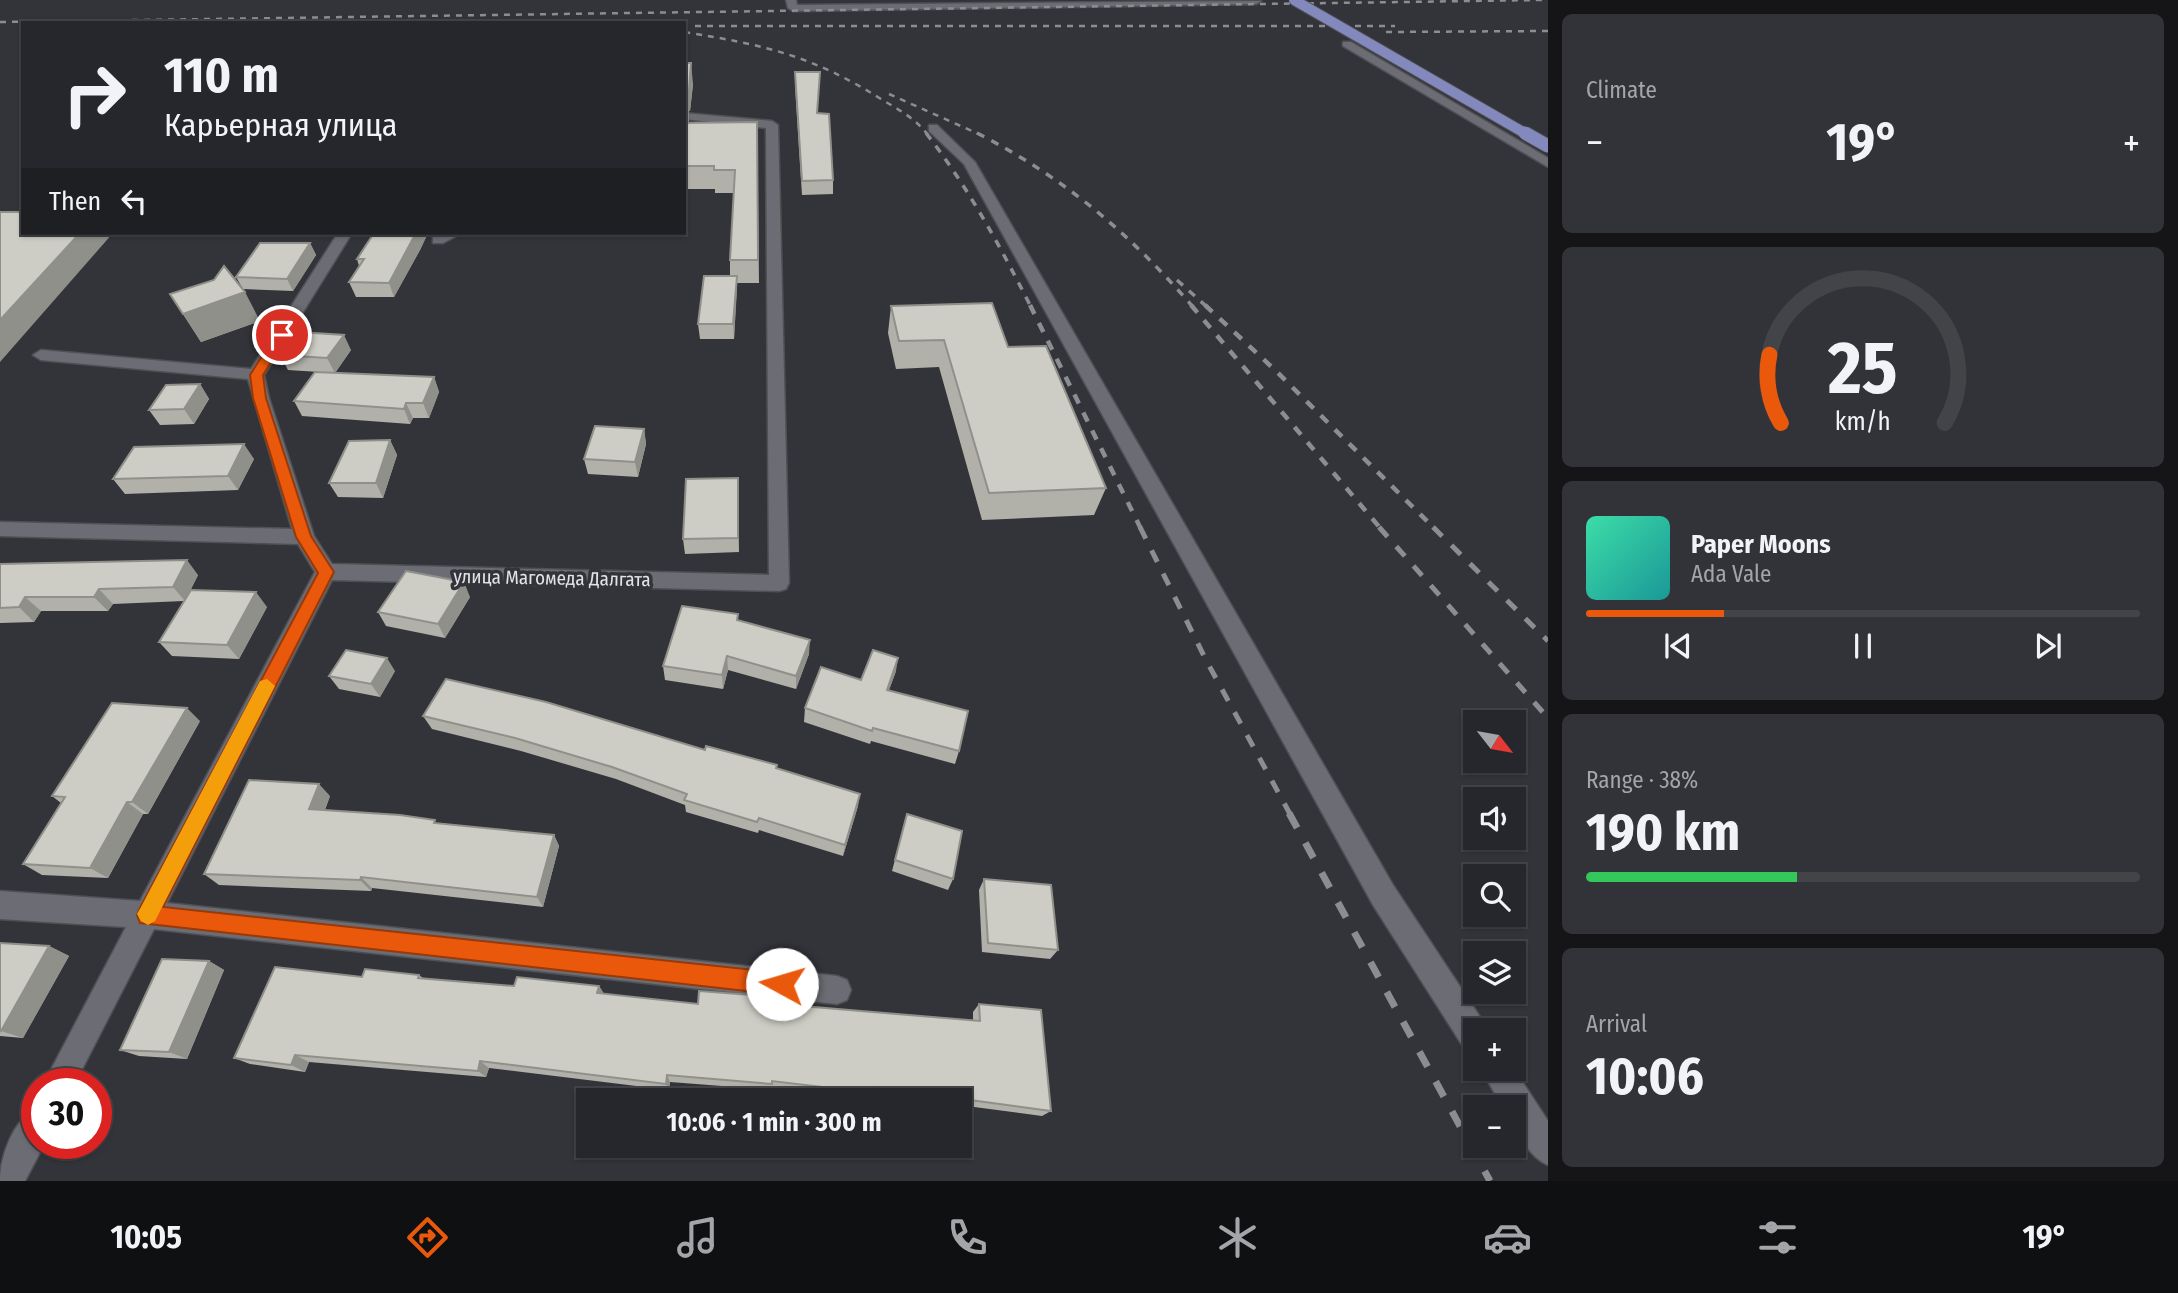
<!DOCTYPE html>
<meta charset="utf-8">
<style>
:root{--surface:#26272c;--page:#323338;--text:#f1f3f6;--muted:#a4a5a9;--line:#424448;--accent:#ea580c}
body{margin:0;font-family:"Fira Sans Condensed",sans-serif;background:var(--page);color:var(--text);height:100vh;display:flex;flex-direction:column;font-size:26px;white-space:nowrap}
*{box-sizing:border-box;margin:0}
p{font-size:23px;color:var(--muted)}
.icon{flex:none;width:38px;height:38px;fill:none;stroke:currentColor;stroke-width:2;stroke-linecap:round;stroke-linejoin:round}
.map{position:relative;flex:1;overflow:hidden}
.drawer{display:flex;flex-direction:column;gap:14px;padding:14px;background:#151518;width:630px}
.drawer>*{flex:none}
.hud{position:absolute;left:21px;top:21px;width:665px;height:214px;border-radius:0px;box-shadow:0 2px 5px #0004,0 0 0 2px var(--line);background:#26272c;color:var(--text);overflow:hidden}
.needle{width:46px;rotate:121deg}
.buttons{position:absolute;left:1463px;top:710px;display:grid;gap:14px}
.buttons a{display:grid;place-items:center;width:63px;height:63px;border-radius:0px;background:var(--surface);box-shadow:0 2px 5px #0004,0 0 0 2px var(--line);font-size:35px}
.speed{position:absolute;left:21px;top:1068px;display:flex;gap:14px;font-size:35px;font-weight:700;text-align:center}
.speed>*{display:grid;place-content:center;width:91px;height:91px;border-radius:50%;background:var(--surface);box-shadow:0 2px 5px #0004,0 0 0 2px var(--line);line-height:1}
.speed .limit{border:10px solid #d22;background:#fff;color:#111}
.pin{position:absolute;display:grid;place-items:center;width:60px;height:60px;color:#fff;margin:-30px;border:4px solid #fff;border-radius:50%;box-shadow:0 2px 7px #0007}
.me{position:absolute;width:77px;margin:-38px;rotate:276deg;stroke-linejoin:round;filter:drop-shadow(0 0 5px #0008)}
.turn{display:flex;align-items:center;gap:24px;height:147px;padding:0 28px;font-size:32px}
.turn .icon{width:91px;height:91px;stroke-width:2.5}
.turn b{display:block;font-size:49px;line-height:60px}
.then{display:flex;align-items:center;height:66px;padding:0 28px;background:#0003;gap:14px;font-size:26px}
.big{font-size:52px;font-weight:700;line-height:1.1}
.drawer .widget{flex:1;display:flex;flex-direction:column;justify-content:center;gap:10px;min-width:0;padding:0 24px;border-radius:10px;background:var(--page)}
.drawer .dial{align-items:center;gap:0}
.dial svg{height:182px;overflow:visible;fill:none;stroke:var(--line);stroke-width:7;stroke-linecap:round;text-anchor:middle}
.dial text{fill:var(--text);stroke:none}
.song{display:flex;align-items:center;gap:21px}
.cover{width:84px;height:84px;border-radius:10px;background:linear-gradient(135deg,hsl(160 70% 55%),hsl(180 70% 35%))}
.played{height:7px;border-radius:4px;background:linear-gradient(90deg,var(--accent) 25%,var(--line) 25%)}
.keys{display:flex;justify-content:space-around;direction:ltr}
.heat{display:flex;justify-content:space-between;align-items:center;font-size:38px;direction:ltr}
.charge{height:10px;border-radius:5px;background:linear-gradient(90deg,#34c759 38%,var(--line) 0)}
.trip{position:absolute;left:576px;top:1088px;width:396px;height:70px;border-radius:0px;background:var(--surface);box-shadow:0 2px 5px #0004,0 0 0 2px var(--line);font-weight:700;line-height:70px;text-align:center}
.menu{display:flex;height:112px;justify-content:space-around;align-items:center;background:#0f1012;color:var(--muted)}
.menu .icon{width:49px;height:49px}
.menu .selected{color:var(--accent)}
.menu b{font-size:32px;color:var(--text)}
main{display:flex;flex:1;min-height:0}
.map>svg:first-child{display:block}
</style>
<main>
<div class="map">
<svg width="1548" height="1181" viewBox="0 0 1548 1181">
<rect width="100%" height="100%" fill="#33343a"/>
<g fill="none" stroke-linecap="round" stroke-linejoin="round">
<defs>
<path id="minor" d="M786,0H796L797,5L1261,1L1256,4L793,11L788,8Z
M1343,42H1351L1548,158V167L1343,46Z
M684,113L772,121L778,125L789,583L786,589L779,591L332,580L167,903L837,976L847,980L851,990L847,1000L837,1004L154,929L75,1083H44L126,927L0,919V891L140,901L315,572L298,544L0,536V522L292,529L248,379L41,360L33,355L41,350L251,369L338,233H352L264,375L269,398L314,536L332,564L769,575L766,128L684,119Z
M929,125H937L975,162L1393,885L1486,1026L1487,1031H1475V1052L1464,1048L1373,905L964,164L929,131Z
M443,233H462L443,243H433V237Z
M1481,1069H1514L1548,1121V1165C1527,1156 1514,1129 1514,1108H1503Z
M37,1109V1143H45L25,1181H0C0,1157 13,1119 37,1109Z"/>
</defs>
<use href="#minor" stroke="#4f5054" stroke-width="3"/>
<use href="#minor" fill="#6c6d74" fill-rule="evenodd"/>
<path stroke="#8c8d92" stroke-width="2.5" stroke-dasharray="6 6" stroke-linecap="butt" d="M0,22L1542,0
M695,26H1395
M684,32C764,45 811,55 881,99C899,110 915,118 928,135
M1386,32L1548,31
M889,94L981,135"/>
<path stroke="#8c8d92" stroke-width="3.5" stroke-dasharray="8 8" stroke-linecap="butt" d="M926,133C968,187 1000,246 1031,307
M977,133C1066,179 1128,232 1193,307
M1177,280L1207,307"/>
<path stroke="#8c8d92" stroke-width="4.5" stroke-dasharray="10 10" stroke-linecap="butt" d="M1030,305L1141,529
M1191,305L1381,529
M1205,305L1275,370L1435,529"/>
<path stroke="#8c8d92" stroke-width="5" stroke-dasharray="13 13" stroke-linecap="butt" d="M1140,527L1206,660L1290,814
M1379,527L1548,718
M1433,527L1548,641"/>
<path stroke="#8c8d92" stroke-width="7" stroke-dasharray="17 17" stroke-linecap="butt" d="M1289,813L1490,1181"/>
<defs>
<path id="major-bridge-far1" d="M1294,0L1528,135"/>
<path id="major-bridge" d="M1525,133L1548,146"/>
</defs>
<use href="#major-bridge-far1" stroke="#4f5054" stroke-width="12" stroke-linecap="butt"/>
<use href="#major-bridge" stroke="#4f5054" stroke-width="15" stroke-linecap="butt"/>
<use href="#major-bridge-far1" stroke="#8389bd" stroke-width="10"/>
<use href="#major-bridge" stroke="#8389bd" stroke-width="13"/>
</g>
<path fill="#b1b0a9" d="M684,63L693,84L690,111H689V123L757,122L759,283H737L734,339H700L698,324L730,276V260L734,193H715V189H684Z
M795,72H820L817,113L833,180V194L802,195L795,85Z
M374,233H428L420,250L394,297H356L349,282L359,266L357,259Z
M310,243L316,255L293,291L243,289L236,277Z
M170,294L260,321L201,342Z
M891,306L1008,347L1106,488L1094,515L982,520L939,367L896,369L888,333Z
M351,350L335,373L288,370L280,355Z
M434,377L439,392L429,418H413L410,424L302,416L294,401Z
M200,384L209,399L194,424L160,425L149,410Z
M644,429L646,444L638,477L588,474L584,459Z
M390,440L397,455L383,498L338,497L329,483Z
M254,459L238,490L125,494L113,479Z
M738,493L739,552L685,554L683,539Z
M0,564L198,575L189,593L267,607L239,659L172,656L159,642L184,601L113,604L108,611H41L34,622L0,623Z
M470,597L445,638L386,626L378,612Z
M738,614V620L809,654L796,689L728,670L723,689L665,680L663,666Z
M395,671L380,697L339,689L329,676Z
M896,671L889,690L959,751L955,764L871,741L870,744L804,722L805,708L861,680Z
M423,716L705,750L777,765V769L858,806L843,856L759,830L758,833L686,812L685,805L616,779L521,751L432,729Z
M200,721L148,814H143L108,878L42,875L23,864L61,803L52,796Z
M330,796L325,810L438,823L554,835L559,846L543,907L372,888L371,891L219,885L204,874Z
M907,814L953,879L948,890L892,871Z
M984,879L1058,950L1050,959L982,952L979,890Z
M0,943L49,946L69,956L23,1038L0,1036Z
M209,961L224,970L187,1059L139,1056L120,1050Z
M419,975L423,978L514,986H599L604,994L698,1004H778L973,1020V1012L979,1004L1051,1111L1042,1116L959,1105V1101H927L873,1094L871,1099L773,1087L772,1090L670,1082L669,1090L489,1068L486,1077L309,1062L305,1072L250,1064L234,1058L362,977Z"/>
<path fill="#90908a" d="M691,63L693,84L690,111H689V122L687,145L684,112V91Z
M80,233H113L0,362V320Z
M416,233H428L420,250L394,297L389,283Z
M310,243L316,255L293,291L287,279Z
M737,276V290L734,339L733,324Z
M245,292L260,321L201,342L183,314Z
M344,335L351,350L335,373L327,358Z
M434,377L439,392L429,418L423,403Z
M200,384L209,399L194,424L184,409Z
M406,403L413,418L410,424L404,409Z
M644,429L646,444L638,477L635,462Z
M390,440L397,455L383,498L376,483Z
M244,444L254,459L238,490L228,476Z
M187,560L198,575L185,601L173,587Z
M464,582L470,597L445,638L438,624Z
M99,589L113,604L108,611L94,597Z
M256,592L267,607L239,659L227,645Z
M25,597L41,611L34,622L19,607Z
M810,640L809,654L796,689V676Z
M727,656L728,670L723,689L722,675Z
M387,658L395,671L380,697L371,684Z
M898,658L896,671L884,703L887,690Z
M187,708L200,721L148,814L132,802Z
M319,784L330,796L320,821L309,809Z
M860,794L858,806L843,856L845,845Z
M127,802L143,814L108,878L90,868Z
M554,835L559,846L543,907L537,897Z
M361,877L372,888L371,891L360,880Z
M49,946L69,956L23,1038L1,1031Z
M209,961L224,970L187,1059L169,1052Z
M599,986L604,994L597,993Z
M295,1055L309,1062L305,1072L291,1065Z
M480,1061L489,1068L486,1077L478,1071Z
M667,1075L670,1082L669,1090L666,1084Z"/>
<path fill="#cecdc5" stroke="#90908a" stroke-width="2" d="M163,20L279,23H159Z
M684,63H691L689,90L684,91Z
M795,72H820L817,113L829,114L833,180L802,181Z
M684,100L688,101L685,123L757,122L758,260H730L735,170H714V166H684Z
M0,212H23V233H80L0,320Z
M374,233H416L389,283L349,282L364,259H357Z
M260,243H310L287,279L236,277Z
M224,266L245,292L183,314L170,294L214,280Z
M704,276H737L733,324H698Z
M992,303L1008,347L1046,346L1106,488L989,493L944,340L899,341L891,306Z
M298,332L344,335L327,358L280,355Z
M315,372L434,377L423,403H406L404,409L294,401Z
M200,384L184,409L149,410L166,385Z
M595,426L644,429L635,462L584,459Z
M390,440L376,483H329L349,441Z
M244,444L228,476L113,479L134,447Z
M738,478V538L683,539L686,479Z
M187,560L173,587L99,589L94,597H25L19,607L0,608V564Z
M406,571L464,582L438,624L378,612Z
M191,590L256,592L227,645L159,642Z
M682,606L738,614L737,620L810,640L796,676L727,656L722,675L663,666Z
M346,650L387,658L371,684L329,676Z
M873,650L898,658L887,690L968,711L959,751L873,728L872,731L805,708L821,667L861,680Z
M446,679L546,702L705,750L706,746L777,765L776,768L860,794L845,845L759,818L757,822L684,800L687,794L612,767L515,738L423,716Z
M112,703L187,708L132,802H127L90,868L23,864L65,797L52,796Z
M249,780L319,784L309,809L400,815L435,820L434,823L554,835L537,897L361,877L360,880L204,874Z
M907,814L962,831L953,879L895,860Z
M984,879L1051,885L1058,950L988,943Z
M0,943L49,946L1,1031L0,1030Z
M162,959L209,961L169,1052L120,1050Z
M275,967L362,977L365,969L419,975L418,978L514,986L517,977L599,986L597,993L698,1004L699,991L778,997V1004L980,1021L979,1004L1041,1010L1051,1111L874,1087V1093L772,1081V1084L667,1075L666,1084L480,1061L478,1071L295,1055L291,1065L234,1058Z"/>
<path fill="#ea580c" stroke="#983908" stroke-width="2" d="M282,331L288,335L263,375L266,398L311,536L334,572L163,907L782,973L790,977L793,984L790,992L782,995L140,923L137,915L140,908L318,573L296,537L253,398L250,375L277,332Z"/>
<path fill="#f59e0b" d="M267,679L275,686L155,921L148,925L141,921L137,914L141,907L260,681Z"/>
<g text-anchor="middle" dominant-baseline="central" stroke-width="7" stroke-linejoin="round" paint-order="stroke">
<g font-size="19" fill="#e2e3e7" stroke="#33343a">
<text transform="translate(552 578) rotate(1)">улица Магомеда Далгата</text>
</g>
</g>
</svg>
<div class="buttons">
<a><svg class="needle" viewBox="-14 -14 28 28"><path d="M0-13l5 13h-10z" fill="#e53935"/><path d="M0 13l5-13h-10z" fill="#a4a5a9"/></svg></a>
<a><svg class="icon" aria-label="sound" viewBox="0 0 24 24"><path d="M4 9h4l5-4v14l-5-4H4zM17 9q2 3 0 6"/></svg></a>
<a><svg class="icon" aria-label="search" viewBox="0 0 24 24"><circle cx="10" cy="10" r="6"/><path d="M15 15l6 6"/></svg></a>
<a><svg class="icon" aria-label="layers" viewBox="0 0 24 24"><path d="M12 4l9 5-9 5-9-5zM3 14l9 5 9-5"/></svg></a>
<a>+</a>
<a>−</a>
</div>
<div class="speed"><div class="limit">30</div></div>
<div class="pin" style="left:282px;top:335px;background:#d93025"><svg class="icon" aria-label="arrive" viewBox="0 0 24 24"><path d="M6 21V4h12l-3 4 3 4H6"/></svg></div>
<svg class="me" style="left:782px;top:984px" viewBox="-20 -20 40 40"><circle r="19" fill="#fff"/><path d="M0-13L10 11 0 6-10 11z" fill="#ea580c"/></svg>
<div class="trip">10:06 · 1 min · 300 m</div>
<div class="hud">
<div class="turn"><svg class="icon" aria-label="right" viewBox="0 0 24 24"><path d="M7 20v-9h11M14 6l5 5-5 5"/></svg><div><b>110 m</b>Карьерная улица</div></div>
<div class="then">Then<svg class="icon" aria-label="left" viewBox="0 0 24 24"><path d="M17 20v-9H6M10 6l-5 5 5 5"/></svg></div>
</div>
</div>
<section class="drawer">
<div class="widget"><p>Climate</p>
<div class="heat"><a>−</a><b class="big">19°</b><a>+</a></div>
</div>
<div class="widget dial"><svg viewBox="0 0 100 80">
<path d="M14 69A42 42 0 1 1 86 69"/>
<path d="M14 69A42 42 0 0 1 9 39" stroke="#ea580c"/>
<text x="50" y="56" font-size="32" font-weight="700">25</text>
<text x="50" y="72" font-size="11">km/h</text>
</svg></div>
<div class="widget">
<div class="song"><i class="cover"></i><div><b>Paper Moons</b><p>Ada Vale</p></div></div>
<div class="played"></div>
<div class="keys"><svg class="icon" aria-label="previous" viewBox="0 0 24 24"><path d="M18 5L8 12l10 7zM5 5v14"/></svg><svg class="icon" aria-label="pause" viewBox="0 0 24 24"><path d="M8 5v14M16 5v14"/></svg><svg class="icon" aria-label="next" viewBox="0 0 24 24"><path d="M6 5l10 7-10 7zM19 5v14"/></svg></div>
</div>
<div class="widget"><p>Range · 38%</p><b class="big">190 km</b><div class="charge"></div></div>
<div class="widget"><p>Arrival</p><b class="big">10:06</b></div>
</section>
</main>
<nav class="menu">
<b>10:05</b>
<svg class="icon selected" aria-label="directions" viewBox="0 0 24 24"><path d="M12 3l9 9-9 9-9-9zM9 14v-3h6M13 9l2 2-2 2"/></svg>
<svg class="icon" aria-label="music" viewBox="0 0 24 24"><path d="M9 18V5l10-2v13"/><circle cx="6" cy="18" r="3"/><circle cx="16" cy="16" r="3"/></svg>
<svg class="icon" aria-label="phone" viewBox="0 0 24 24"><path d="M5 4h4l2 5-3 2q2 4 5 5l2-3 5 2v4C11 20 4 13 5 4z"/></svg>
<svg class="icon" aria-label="climate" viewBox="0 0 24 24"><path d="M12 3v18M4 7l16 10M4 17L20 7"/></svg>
<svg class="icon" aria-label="car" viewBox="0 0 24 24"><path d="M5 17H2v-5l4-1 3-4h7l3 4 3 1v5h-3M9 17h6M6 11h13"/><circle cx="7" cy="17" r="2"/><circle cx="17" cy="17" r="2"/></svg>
<svg class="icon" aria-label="filters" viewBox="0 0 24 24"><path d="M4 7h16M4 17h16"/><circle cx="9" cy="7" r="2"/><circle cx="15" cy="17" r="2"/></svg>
<b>19°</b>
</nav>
